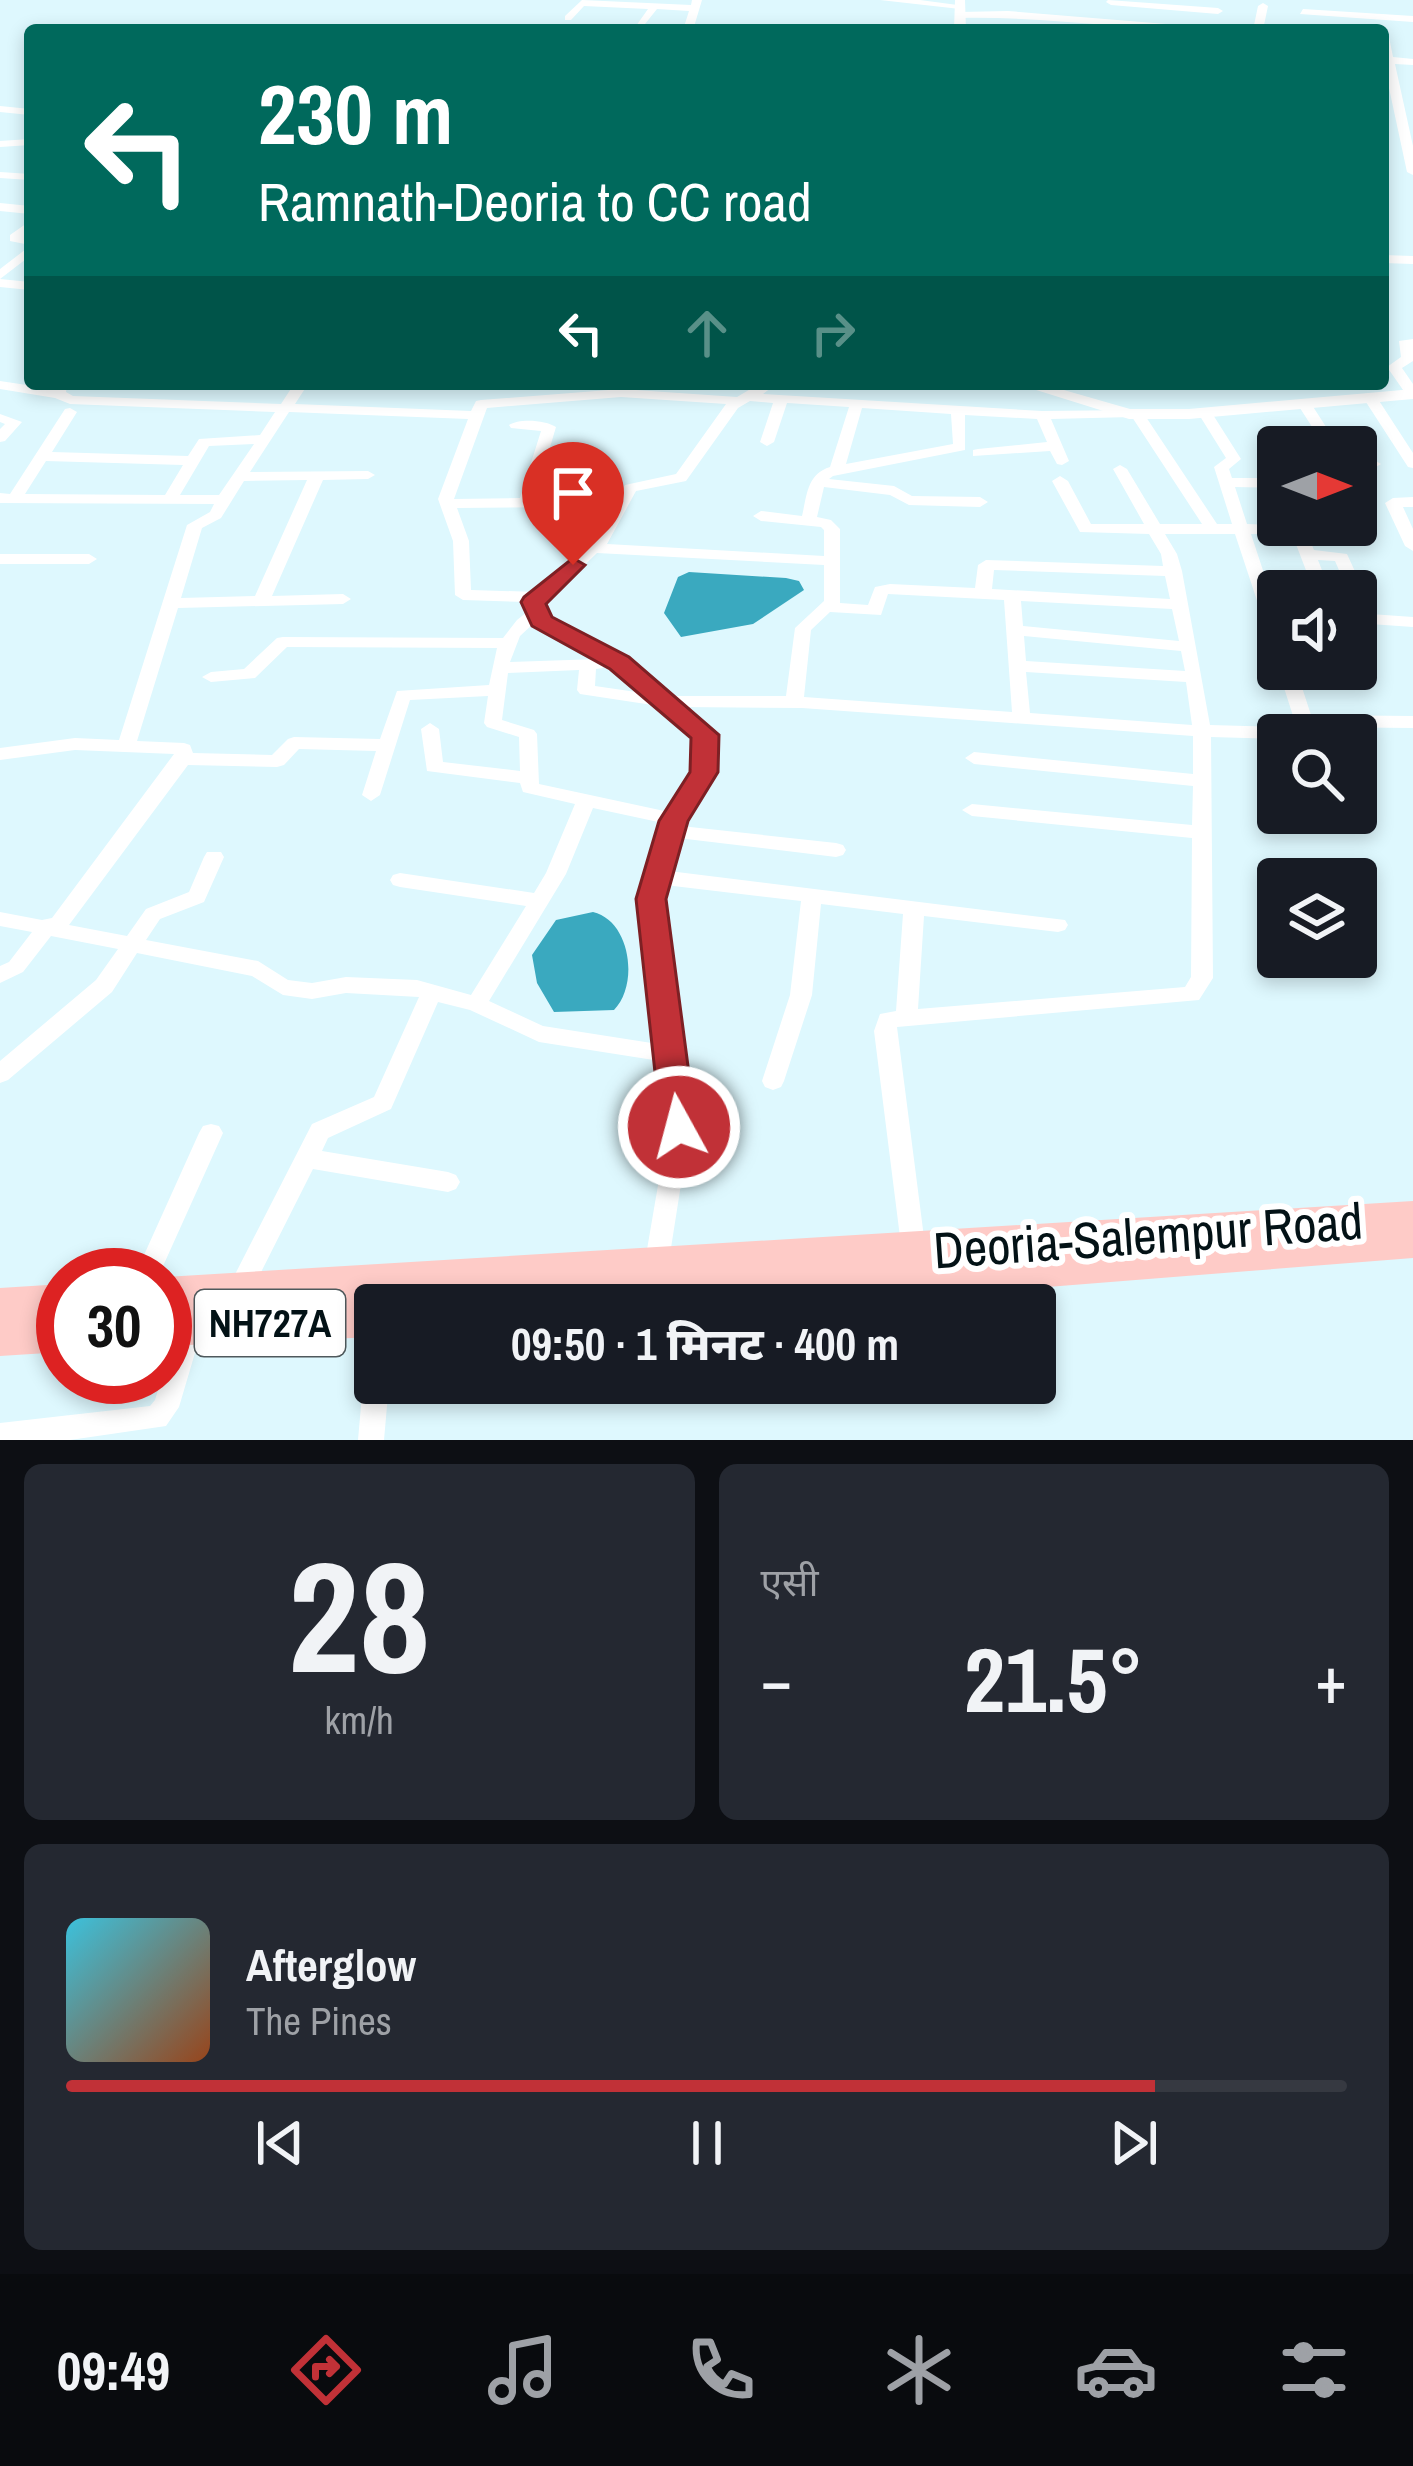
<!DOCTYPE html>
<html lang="hi">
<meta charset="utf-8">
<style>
:root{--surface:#171b24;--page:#242831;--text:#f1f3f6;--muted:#9ea1a6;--line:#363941;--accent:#c13137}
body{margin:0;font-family:"Archivo Narrow","Noto Sans Devanagari",sans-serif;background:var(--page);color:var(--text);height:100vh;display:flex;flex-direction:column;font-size:45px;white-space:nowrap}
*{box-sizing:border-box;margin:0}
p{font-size:39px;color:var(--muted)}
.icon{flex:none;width:66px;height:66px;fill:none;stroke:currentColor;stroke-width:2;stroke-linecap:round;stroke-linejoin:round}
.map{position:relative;height:1440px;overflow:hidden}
.drawer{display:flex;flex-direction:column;gap:24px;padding:24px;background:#0d0f14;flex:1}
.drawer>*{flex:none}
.top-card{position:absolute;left:24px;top:24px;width:1365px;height:366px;border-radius:12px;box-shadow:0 6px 18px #0003;background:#00695c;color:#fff;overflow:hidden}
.needle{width:78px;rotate:90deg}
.buttons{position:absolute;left:1257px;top:426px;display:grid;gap:24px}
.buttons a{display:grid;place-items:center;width:120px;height:120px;border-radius:12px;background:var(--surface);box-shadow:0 6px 18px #0003;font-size:60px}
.speed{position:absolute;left:36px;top:1248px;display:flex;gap:24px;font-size:60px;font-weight:700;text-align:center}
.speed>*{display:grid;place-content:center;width:156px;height:156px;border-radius:50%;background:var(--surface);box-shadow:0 6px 18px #0003;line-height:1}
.speed .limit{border:18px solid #d22;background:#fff;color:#111}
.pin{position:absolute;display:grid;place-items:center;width:102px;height:102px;color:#fff;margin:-123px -51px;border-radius:50% 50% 50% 0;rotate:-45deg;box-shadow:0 0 12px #0007}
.pin .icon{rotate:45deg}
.me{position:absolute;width:132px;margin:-66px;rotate:353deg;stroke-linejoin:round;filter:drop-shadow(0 0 9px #0008)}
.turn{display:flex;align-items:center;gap:42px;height:252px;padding:0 36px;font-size:54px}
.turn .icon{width:156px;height:156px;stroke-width:2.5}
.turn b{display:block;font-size:84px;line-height:102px}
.lanes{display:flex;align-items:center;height:114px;padding:0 36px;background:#0003;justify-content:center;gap:60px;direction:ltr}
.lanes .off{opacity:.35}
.big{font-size:90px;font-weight:800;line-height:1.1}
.drawer .tile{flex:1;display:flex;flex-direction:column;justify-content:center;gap:18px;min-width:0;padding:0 42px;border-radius:18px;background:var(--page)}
.drawer .dial{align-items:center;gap:0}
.dial b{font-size:156px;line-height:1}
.song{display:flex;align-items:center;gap:36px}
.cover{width:144px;height:144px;border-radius:18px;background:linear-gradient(135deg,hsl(190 70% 55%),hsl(20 70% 35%))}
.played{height:12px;border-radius:6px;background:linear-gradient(90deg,var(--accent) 85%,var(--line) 85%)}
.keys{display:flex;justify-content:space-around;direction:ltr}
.heat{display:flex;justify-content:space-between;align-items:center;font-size:66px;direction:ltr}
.drawer .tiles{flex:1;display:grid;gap:24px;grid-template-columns:1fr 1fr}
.tile:last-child{grid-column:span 2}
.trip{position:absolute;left:354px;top:1284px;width:702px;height:120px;border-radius:12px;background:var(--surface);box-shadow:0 6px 18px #0003;font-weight:800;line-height:120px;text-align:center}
.tab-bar{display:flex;height:192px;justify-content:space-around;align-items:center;background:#090b0e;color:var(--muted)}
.tab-bar .icon{width:84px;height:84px}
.tab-bar .selected{color:var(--accent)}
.tab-bar b{font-size:54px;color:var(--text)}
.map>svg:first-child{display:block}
</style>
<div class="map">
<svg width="1413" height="1440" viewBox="0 0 1413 1440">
<rect width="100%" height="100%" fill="#def8fe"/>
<path fill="#3aa9bf" d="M689,572L786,578L799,581L804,590L753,624L681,637L664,613L678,577Z
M593,912C631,921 639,985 614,1010L554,1012L537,983L532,955L556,920Z"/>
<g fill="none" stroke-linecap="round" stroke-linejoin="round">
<path fill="#fff" fill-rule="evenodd" d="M582,0L691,5L692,0H702L693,30H683L689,11L657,9L641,29L636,26L648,9L584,6L571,20H565V16Z
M880,0H920L965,6L960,9Z
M1108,0L1218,8L1223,11L1218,14L1111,5L1106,2Z
M1263,3L1268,6L1263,30H1253L1258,6Z
M1303,9L1413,16V22L1300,14Z
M1008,11L1203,27L1208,30C1125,30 1043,16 960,18L955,15L960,12Z
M1380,30H1386L1388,32L1393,57L1413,59V65L1395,64L1413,146V175L1407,172L1383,60V30Z
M0,106L30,109V115L0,112Z
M30,139V145L0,147V141Z
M0,172L30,174V180L0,178Z
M0,203L30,206V214L0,211Z
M30,221V231L24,236L30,237V245L10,241V235Z
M30,246V256L0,279V269Z
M1383,255L1413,256V264L1383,263Z
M0,279L30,282V290L0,287Z
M1413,339V361L1402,368L1413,384V398L1408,397L1387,367L1401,357L1399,341Z
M0,381L53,389V384H67L66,392L73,396L281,404L294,384H308L295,404L471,411L476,401L481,400L621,389L737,397L759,384H776L763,394L1042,411L1137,410L1142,411L1217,524H1232L1214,467L1226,458L1198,413L1205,409L1210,410L1241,459L1229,469L1232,478H1278V488L1235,487L1247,524L1304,526L1314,550L1347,554L1364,591L1356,596V591H1348L1335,561L1318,560L1330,591H1314L1292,534H1251L1278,616V647L1272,646L1235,534H1165L1177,554L1182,571L1210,725L1281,727L1294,719L1278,669H1296L1311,715L1413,716V728L1308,727L1294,735H1278V739L1211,737L1213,978L1199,1000L897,1027L926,1253L923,1260L914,1264L905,1260L902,1253L874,1031L880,1014L896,1011L903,914L821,904L812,995L784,1081L781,1087L773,1090L765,1087L762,1081L790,995L801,901L665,885L661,899L690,1127L668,1267L665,1275L656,1278L647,1275L644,1267L668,1127L660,1061L539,1042L470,1010L438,1002L391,1109L328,1138L322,1151L448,1172L456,1175L460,1182L456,1189L448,1192L313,1169L248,1298L239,1301L230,1298L227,1290L312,1124L374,1097L419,997L346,993L312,999L283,995L252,976L137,953L112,992L8,1080L0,1083V1061L96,980L118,949L51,936L23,972L0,983V966L9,962L32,932L0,926V912L42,920L52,918L174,754L75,750L0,760V748L75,738L119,740L187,525L210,512L214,504L0,503V493L10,494L65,409L70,408L77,412L52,452L188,456L199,439L260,435L275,412L70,404L55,398L0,389ZM621,397L726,404L676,474L625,485L593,539L537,592L471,590L469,541L457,508L581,507L589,502L596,479L588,452L586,449H576L574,452L580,479L575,497L535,498L556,427C546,420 519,418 509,425L511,428L541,431L520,498L454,499L487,408ZM750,401L773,403L760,442L767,446L774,442L787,403L849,407L830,467C807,474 807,495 802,516L761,511L753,516L761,521L821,527L824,530V556L607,544L636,491L686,481L738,408ZM862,408L951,414L953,444L846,464ZM289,412L468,419L438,499L453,541L455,595L463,600L527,602L524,606L527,612L517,620L503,638L283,637L277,638L244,669L211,672L202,677L211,682L255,678L287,647L497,648L489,685L397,691L380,739L294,737L288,739L272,755L193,753L190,745L184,743L137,741L178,608L343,604L351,599L343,594L272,596L323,480L368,479L375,475L368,471L250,472ZM965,415L1037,419L1047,442L978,449L973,450V456L1050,451L1057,464L1062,465L1069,461L1051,419L1132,417L1202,524H1160L1127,469L1120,465L1113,469L1144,524H1091L1068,481L1060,476L1052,481L1080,532L1149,534L1161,554L1163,566L986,560L978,565L975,588L890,584L875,587L868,605L840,603V529L831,520L817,517L824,487L890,495L909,505L980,507L988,502L980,497L912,496L894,486L829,479L833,476L965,450ZM254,444L219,495H180L209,446ZM46,461L183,465L165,495L25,494ZM307,480L255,596L181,598L202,528L221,518L244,481ZM597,553L824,565V601L795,628L786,696H669L625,659L547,618L541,607ZM994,570L1165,576L1170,599L992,589ZM888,594L1004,600L1012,712L804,697L811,630L830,612L881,615ZM1021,601L1172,609L1179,641L1023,626ZM534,623L535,625L599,659L510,662L520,636ZM1024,636L1181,651L1185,671L1026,661ZM604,662L643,693L595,686L596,669L603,668ZM579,670L577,690L580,694L659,706L696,737L695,772L669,812L539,784L537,734L534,730L502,720L508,673ZM1026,672L1186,682L1192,725L1030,713ZM488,696L484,723L487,727L519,737L520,771L443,762L439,729L430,723L421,729L427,771L520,783L523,792L575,804L546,873L534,893L400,873L393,875L390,880L393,885L400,887L526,906L471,995L417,980L346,977L312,983L288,980L258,961L146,940L160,919L204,902L224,857L221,852H207L204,857L189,892L146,909L127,936L69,925L188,765L277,767L284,765L299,749L376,751L362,795L371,801L380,795L410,700ZM682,707L802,708L1193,736V774L974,752L965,758L974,764L1193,786L1192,825L972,804L962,810L972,816L1192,838L1191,977L1185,987L918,1009L924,916L1058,932L1065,930L1068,925L1065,920L669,871L678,838L836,857L843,855L846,850L843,845L836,843L681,826L713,772L714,735ZM593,808L663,823L641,899L658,1044L543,1026L489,1001L566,874Z
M1371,395L1376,396L1413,453V468L1408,467L1364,399Z
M1305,401L1310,402L1339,447H1325L1298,405Z
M0,414L22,422L5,441L0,442V429L5,424L0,422Z
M1356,460H1374L1381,464L1374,468H1356Z
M1413,497V507H1403L1413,529V551L1405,546L1385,503L1393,498Z
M0,554H89L97,559L89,564H0Z
M1356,613L1413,617V627L1356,623Z
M211,1124L219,1126L223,1133L159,1275H135L199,1133L203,1126Z
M190,1315L199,1318L203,1326L179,1407L166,1426L70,1440H0V1423L150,1406L155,1400L162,1377H165C165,1358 173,1335 181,1318Z
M375,1371V1383H389L384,1440H358L363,1383L367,1375Z"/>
<path fill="#fff" fill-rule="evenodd" d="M955,0H965L966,30H954Z
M1017,384H1043L1130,409H1189L1413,389V399L1189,419H1129Z"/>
<path fill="#fecbc7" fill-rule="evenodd" d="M1413,1201V1258L820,1305H565L571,1292L585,1287L377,1300L390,1305H375V1337L165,1346V1277Z
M63,1284V1352L0,1356V1288Z"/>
</g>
<path fill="#c13137" stroke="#7d2024" stroke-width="3" d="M573,558L585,565L546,604L552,617L629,657L719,735L718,772L688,821L666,899L696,1127L691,1137H666L661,1127L636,899L659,821L690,772L691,738L610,669L532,626L521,602L524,597Z"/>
<g text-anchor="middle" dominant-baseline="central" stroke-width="12" stroke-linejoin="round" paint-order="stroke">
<rect fill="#fff" stroke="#4f595c" stroke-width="3" x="195" y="1290" width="150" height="66" rx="9"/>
<g font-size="39" font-weight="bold" fill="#031216">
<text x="270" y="1323">NH727A</text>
</g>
<g font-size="51" fill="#031216" stroke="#fff">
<text transform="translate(1148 1235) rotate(-4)">Deoria-Salempur Road</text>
</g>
</g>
</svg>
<div class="buttons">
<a><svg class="needle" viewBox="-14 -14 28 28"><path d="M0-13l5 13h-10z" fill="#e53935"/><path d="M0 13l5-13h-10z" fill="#9ea1a6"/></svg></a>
<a><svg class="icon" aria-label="sound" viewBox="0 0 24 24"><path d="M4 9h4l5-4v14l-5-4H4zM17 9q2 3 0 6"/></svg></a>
<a><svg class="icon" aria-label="search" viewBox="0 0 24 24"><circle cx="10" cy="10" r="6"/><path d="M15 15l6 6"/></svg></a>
<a><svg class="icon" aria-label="layers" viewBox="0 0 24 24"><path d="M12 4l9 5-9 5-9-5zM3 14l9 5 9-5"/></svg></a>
</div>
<div class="speed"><div class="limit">30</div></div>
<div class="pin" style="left:573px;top:565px;background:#d93025"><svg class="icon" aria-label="arrive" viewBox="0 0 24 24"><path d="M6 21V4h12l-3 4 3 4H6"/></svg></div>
<svg class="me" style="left:679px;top:1127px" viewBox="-20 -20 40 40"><circle r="17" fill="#c13137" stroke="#fff" stroke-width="3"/><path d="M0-11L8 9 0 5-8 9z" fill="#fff"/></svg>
<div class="trip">09:50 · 1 मिनट · 400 m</div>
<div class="top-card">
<div class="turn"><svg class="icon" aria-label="left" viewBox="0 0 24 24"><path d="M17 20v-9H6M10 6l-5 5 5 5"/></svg><div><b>230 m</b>Ramnath-Deoria to CC road</div></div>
<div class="lanes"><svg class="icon" aria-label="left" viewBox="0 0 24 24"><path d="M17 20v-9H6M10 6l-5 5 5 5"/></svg><svg class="icon off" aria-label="ahead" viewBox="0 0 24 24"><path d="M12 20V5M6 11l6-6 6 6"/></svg><svg class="icon off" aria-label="right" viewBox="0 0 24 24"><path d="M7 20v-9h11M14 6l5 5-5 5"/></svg></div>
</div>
</div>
<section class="drawer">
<div class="tiles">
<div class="tile dial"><b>28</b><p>km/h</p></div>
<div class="tile"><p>एसी</p>
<div class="heat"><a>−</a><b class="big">21.5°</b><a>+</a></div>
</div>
<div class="tile">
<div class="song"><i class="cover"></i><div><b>Afterglow</b><p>The Pines</p></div></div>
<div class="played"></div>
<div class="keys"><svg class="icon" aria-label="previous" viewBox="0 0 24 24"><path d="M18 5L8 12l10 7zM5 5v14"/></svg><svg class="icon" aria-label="pause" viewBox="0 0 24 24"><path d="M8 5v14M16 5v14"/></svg><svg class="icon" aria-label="next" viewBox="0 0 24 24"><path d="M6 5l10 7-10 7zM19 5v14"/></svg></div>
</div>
</div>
</section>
<nav class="tab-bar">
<b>09:49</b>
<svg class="icon selected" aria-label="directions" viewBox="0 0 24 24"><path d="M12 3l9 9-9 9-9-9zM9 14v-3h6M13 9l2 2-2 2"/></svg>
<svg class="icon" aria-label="music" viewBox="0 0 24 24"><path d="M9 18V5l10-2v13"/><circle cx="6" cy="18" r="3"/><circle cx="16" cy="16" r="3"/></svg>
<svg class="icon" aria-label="phone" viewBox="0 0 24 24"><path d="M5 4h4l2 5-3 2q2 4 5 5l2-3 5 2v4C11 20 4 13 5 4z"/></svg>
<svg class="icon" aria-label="climate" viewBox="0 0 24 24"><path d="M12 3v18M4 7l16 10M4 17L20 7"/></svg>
<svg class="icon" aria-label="car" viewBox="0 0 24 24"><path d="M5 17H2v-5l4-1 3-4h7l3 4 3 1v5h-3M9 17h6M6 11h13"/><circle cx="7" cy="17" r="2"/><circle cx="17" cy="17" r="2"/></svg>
<svg class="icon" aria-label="filters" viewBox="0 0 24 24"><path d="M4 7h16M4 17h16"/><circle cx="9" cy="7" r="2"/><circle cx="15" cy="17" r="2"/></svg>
</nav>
